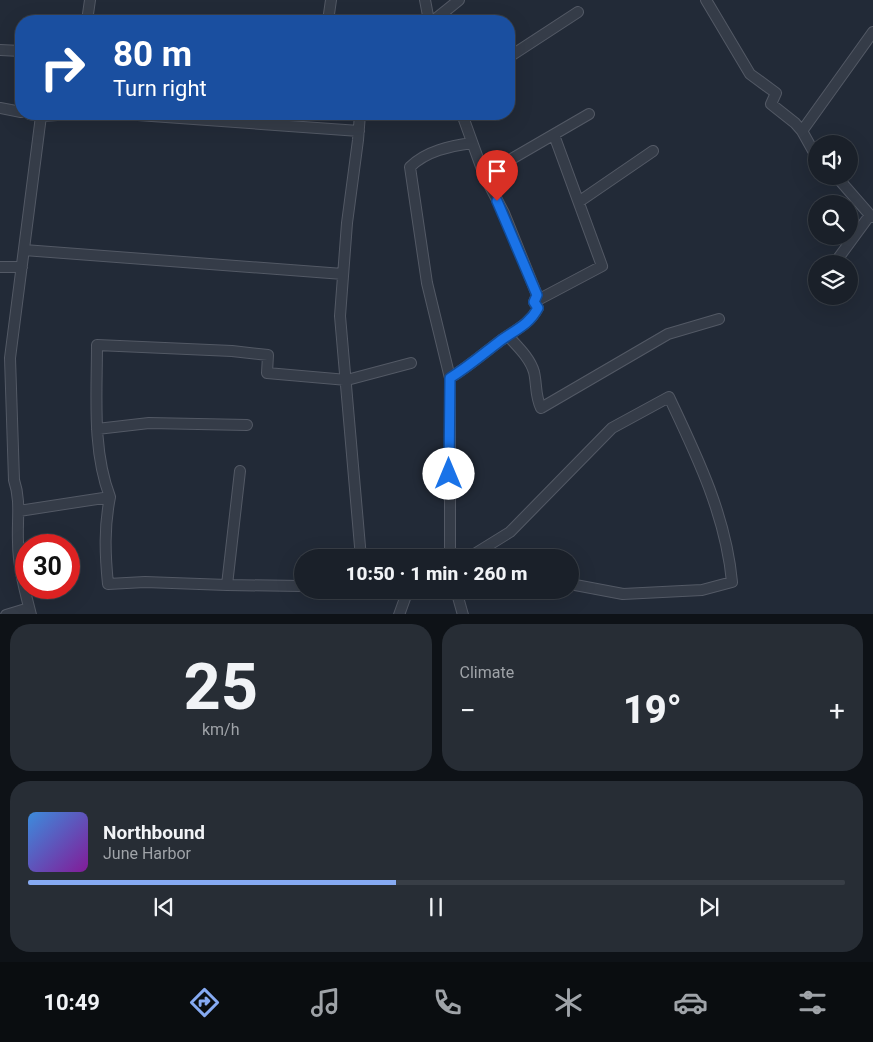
<!DOCTYPE html>
<meta charset="utf-8">
<style>
:root{--surface:#1a2029;--page:#272d35;--text:#f1f3f6;--muted:#9fa3a8;--line:#383e46;--accent:#86aaf2}
body{margin:0;font-family:Roboto,sans-serif;background:var(--page);color:var(--text);height:100vh;display:flex;flex-direction:column;font-size:19px;white-space:nowrap}
*{box-sizing:border-box;margin:0}
p{font-size:16px;color:var(--muted)}
.icon{flex:none;width:28px;height:28px;fill:none;stroke:currentColor;stroke-width:2;stroke-linecap:round;stroke-linejoin:round}
.map{position:relative;height:614px;overflow:hidden}
.details{display:flex;flex-direction:column;gap:10px;padding:10px;background:#0e1217;flex:1}
.details>*{flex:none}
.hud{position:absolute;left:15px;top:15px;width:500px;height:105px;border-radius:20px;box-shadow:0 5px 20px #0002,0 0 0 1px var(--line);background:#1a4fa0;color:#fff;overflow:hidden}
.fabs{position:absolute;left:808px;top:135px;display:grid;gap:10px}
.fabs a{display:grid;place-items:center;width:50px;height:50px;border-radius:50%;background:var(--surface);box-shadow:0 5px 20px #0002,0 0 0 1px var(--line);font-size:25px}
.speed{position:absolute;left:15px;top:534px;display:flex;gap:10px;font-size:25px;font-weight:700;text-align:center}
.speed>*{display:grid;place-content:center;width:65px;height:65px;border-radius:50%;background:var(--surface);box-shadow:0 5px 20px #0002,0 0 0 1px var(--line);line-height:1}
.speed .limit{border:8px solid #d22;background:#fff;color:#111}
.pin{position:absolute;display:grid;place-items:center;width:42px;height:42px;color:#fff;margin:-51px -21px;border-radius:50% 50% 50% 0;rotate:-45deg;box-shadow:0 0 5px #0007}
.pin .icon{rotate:45deg}
.me{position:absolute;width:55px;margin:-28px;rotate:0deg;stroke-linejoin:round;filter:drop-shadow(0 0 4px #0008)}
.turn{display:flex;align-items:center;gap:18px;height:105px;padding:0 15px;font-size:22px}
.turn .icon{width:65px;height:65px;stroke-width:2.5}
.turn b{display:block;font-size:35px;line-height:42px}
.big{font-size:38px;font-weight:800;line-height:1.1}
.details .widget{flex:1;display:flex;flex-direction:column;justify-content:center;gap:8px;min-width:0;padding:0 18px;border-radius:20px;background:var(--page)}
.details .dial{align-items:center;gap:0}
.dial b{font-size:65px;line-height:1}
.song{display:flex;align-items:center;gap:15px}
.cover{width:60px;height:60px;border-radius:8px;background:linear-gradient(135deg,hsl(210 70% 55%),hsl(290 70% 35%))}
.played{height:5px;border-radius:2px;background:linear-gradient(90deg,var(--accent) 45%,var(--line) 45%)}
.keys{display:flex;justify-content:space-around;direction:ltr}
.heat{display:flex;justify-content:space-between;align-items:center;font-size:28px;direction:ltr}
.details .tiles{flex:1;display:grid;gap:10px;grid-template-columns:1fr 1fr}
.widget:last-child{grid-column:span 2}
.trip{position:absolute;left:294px;top:549px;width:285px;height:50px;border-radius:25px;background:var(--surface);box-shadow:0 5px 20px #0002,0 0 0 1px var(--line);font-weight:800;line-height:50px;text-align:center}
.menu{display:flex;height:80px;justify-content:space-around;align-items:center;background:#0a0d10;color:var(--muted)}
.menu .icon{width:35px;height:35px}
.menu .current{color:var(--accent)}
.menu b{font-size:22px;color:var(--text)}
.map>svg:first-child{display:block}
</style>
<div class="map">
<svg width="873" height="615" viewBox="0 0 873 615">
<rect width="100%" height="100%" fill="#222a37"/>
<g fill="none" stroke-linecap="round" stroke-linejoin="round">
<defs>
<path id="minor" d="M425,0L429,21
M706,0L750,74L776,93L771,104L795,123L802,131
M87,21L90,0
M328,21L331,0
M433,21L459,0
M0,50L21,51
M509,57L578,12
M0,108L21,112
M30,114L41,116L74,114
M124,114L359,131
M360,114L358,140L347,223L340,316L361,558
M816,156L802,131L873,32
M484,175L589,114
M836,176L870,215
M580,201L653,151
M24,250L343,274
M834,264L870,215L873,217
M0,267H22
M534,302L602,266L554,135
M508,336C518,347 530,358 534,372C537,385 535,396 541,408L668,334L719,319
M450,378C468,367 483,354 500,341C515,330 529,325 538,308L534,302L537,295L504,213L484,175L462,114
M97,429L149,423L247,425
M110,497C92,450 97,395 97,345L232,351L268,355L267,373L347,380L411,363
M19,511L110,497C104,527 105,554 108,584L145,582L227,585L240,471
M450,558V378L427,283L410,167C426,151 450,146 472,143
M468,558L510,532L612,428L669,397C697,456 726,516 732,582L702,590L623,594L570,584
M227,585L302,586
M456,590L463,615
M6,615L29,608
M31,615C25,591 18,566 18,542C17,519 21,501 14,480L10,358L41,116
M399,615L408,590"/>
</defs>
<use href="#minor" stroke="#535965" stroke-width="12"/>
<use href="#minor" stroke="#353c48" stroke-width="10"/>
</g>
<g fill="none" stroke-linecap="round" stroke-linejoin="round">
<defs>
<path id="route" d="M449,474L450,378C468,367 483,354 500,341C515,330 529,325 538,308L534,302L537,295L497,201"/>
</defs>
<use href="#route" stroke="#114b97" stroke-width="12"/>
<use href="#route" stroke="#1a73e8" stroke-width="9"/>
</g>
</svg>
<div class="fabs">
<a><svg class="icon" aria-label="sound" viewBox="0 0 24 24"><path d="M4 9h4l5-4v14l-5-4H4zM17 9q2 3 0 6"/></svg></a>
<a><svg class="icon" aria-label="search" viewBox="0 0 24 24"><circle cx="10" cy="10" r="6"/><path d="M15 15l6 6"/></svg></a>
<a><svg class="icon" aria-label="layers" viewBox="0 0 24 24"><path d="M12 4l9 5-9 5-9-5zM3 14l9 5 9-5"/></svg></a>
</div>
<div class="speed"><div class="limit">30</div></div>
<div class="pin" style="left:497px;top:201px;background:#d93025"><svg class="icon" aria-label="arrive" viewBox="0 0 24 24"><path d="M6 21V4h12l-3 4 3 4H6"/></svg></div>
<svg class="me" style="left:449px;top:474px" viewBox="-20 -20 40 40"><circle r="19" fill="#fff"/><path d="M0-13L10 11 0 6-10 11z" fill="#1a73e8"/></svg>
<div class="trip">10:50 · 1 min · 260 m</div>
<div class="hud">
<div class="turn"><svg class="icon" aria-label="right" viewBox="0 0 24 24"><path d="M7 20v-9h11M14 6l5 5-5 5"/></svg><div><b>80 m</b>Turn right</div></div>
</div>
</div>
<section class="details">
<div class="tiles">
<div class="widget dial"><b>25</b><p>km/h</p></div>
<div class="widget"><p>Climate</p>
<div class="heat"><a>−</a><b class="big">19°</b><a>+</a></div>
</div>
<div class="widget">
<div class="song"><i class="cover"></i><div><b>Northbound</b><p>June Harbor</p></div></div>
<div class="played"></div>
<div class="keys"><svg class="icon" aria-label="previous" viewBox="0 0 24 24"><path d="M18 5L8 12l10 7zM5 5v14"/></svg><svg class="icon" aria-label="pause" viewBox="0 0 24 24"><path d="M8 5v14M16 5v14"/></svg><svg class="icon" aria-label="next" viewBox="0 0 24 24"><path d="M6 5l10 7-10 7zM19 5v14"/></svg></div>
</div>
</div>
</section>
<nav class="menu">
<b>10:49</b>
<svg class="icon current" aria-label="directions" viewBox="0 0 24 24"><path d="M12 3l9 9-9 9-9-9zM9 14v-3h6M13 9l2 2-2 2"/></svg>
<svg class="icon" aria-label="music" viewBox="0 0 24 24"><path d="M9 18V5l10-2v13"/><circle cx="6" cy="18" r="3"/><circle cx="16" cy="16" r="3"/></svg>
<svg class="icon" aria-label="phone" viewBox="0 0 24 24"><path d="M5 4h4l2 5-3 2q2 4 5 5l2-3 5 2v4C11 20 4 13 5 4z"/></svg>
<svg class="icon" aria-label="climate" viewBox="0 0 24 24"><path d="M12 3v18M4 7l16 10M4 17L20 7"/></svg>
<svg class="icon" aria-label="car" viewBox="0 0 24 24"><path d="M5 17H2v-5l4-1 3-4h7l3 4 3 1v5h-3M9 17h6M6 11h13"/><circle cx="7" cy="17" r="2"/><circle cx="17" cy="17" r="2"/></svg>
<svg class="icon" aria-label="filters" viewBox="0 0 24 24"><path d="M4 7h16M4 17h16"/><circle cx="9" cy="7" r="2"/><circle cx="15" cy="17" r="2"/></svg>
</nav>
